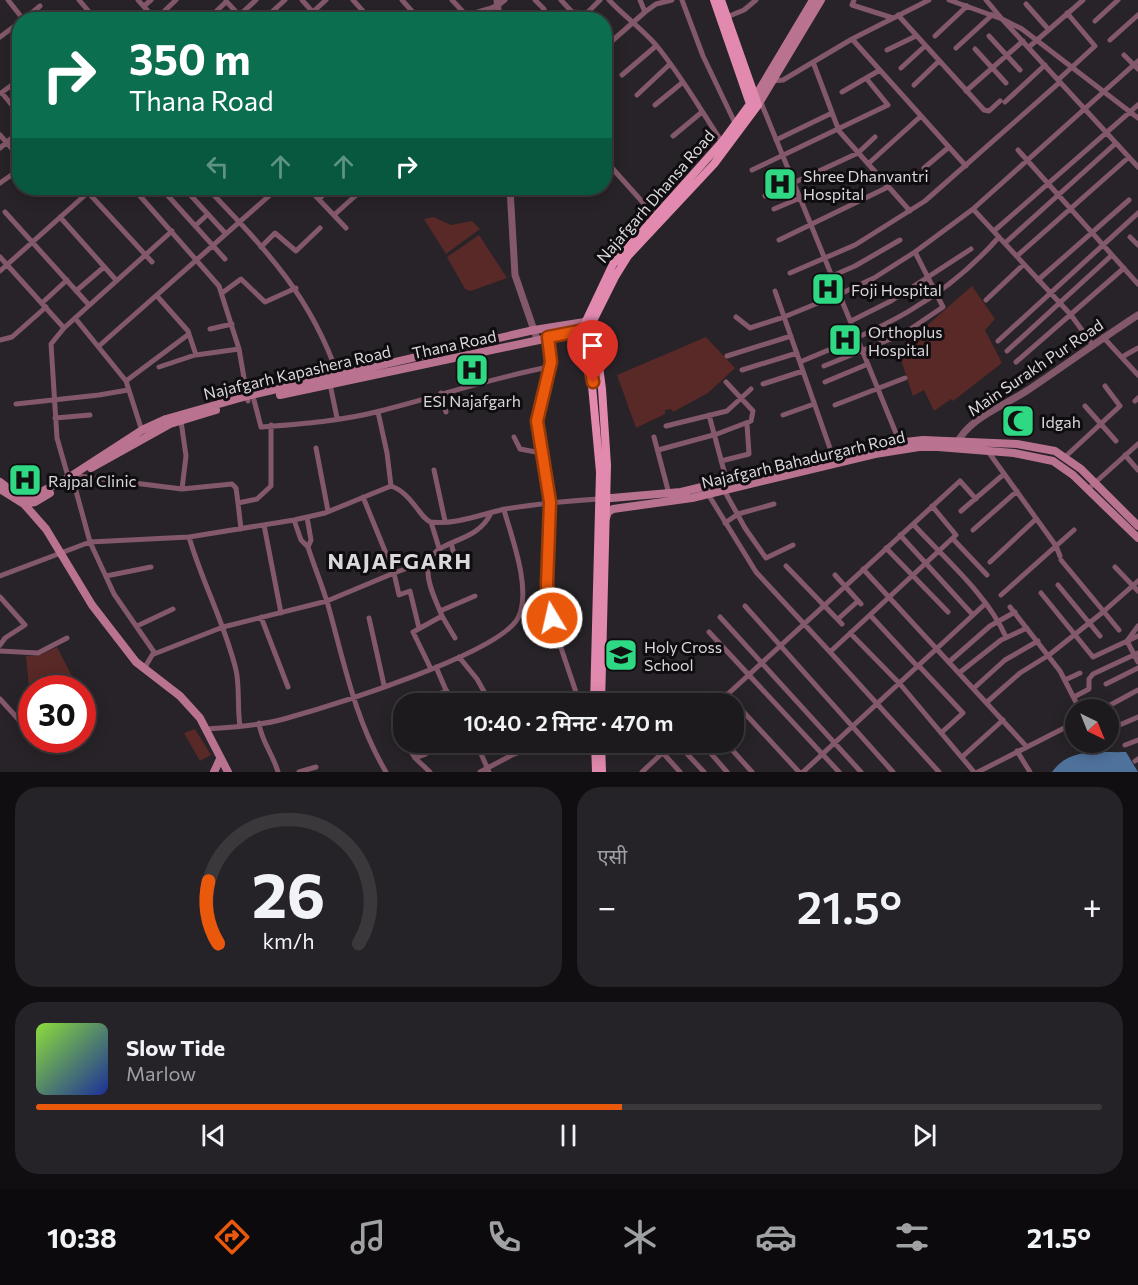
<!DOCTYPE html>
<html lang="hi">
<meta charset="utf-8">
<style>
:root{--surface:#1d1a1e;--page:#252327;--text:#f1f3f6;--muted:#a0a1a4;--line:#3b383c;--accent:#ea580c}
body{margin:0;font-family:Commissioner,"Noto Sans Devanagari",sans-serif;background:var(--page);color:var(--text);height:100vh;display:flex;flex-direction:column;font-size:22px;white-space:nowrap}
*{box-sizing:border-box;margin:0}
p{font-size:20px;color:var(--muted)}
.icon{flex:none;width:33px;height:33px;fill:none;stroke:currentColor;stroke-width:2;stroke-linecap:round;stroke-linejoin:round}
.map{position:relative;height:772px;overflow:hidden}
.sheet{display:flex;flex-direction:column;gap:15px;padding:15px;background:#100e10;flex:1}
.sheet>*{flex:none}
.hud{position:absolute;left:12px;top:12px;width:600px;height:183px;border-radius:24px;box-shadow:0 3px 15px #0003,0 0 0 2px var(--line);background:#0b6e4f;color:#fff;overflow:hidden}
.needle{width:39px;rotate:137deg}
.tools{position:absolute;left:1065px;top:699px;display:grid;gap:12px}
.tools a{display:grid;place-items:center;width:54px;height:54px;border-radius:50%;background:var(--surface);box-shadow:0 3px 15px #0003,0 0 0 2px var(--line);font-size:30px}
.speed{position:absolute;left:18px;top:675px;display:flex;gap:12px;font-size:30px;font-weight:700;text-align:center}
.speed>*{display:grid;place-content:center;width:78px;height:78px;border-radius:50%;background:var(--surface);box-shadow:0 3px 15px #0003,0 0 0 2px var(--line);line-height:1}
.speed .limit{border:9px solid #d22;background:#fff;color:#111}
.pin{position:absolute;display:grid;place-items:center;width:51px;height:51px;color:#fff;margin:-62px -26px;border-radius:50% 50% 50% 0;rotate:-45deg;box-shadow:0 0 6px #0007}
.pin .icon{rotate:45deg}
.me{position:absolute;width:66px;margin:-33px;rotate:351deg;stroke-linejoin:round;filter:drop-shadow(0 0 4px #0008)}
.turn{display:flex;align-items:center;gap:21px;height:126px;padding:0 18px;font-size:27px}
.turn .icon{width:78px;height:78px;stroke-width:2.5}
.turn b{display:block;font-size:42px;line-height:51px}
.lanes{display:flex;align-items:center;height:57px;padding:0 18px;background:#0003;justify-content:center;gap:30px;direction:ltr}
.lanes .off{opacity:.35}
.big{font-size:45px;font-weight:600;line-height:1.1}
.sheet .card{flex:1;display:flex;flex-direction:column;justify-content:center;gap:9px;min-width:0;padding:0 21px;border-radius:24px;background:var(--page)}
.sheet .dial{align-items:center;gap:0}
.dial svg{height:156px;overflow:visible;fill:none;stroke:var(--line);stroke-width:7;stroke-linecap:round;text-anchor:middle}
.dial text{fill:var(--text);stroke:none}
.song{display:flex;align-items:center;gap:18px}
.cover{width:72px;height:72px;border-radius:9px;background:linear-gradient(135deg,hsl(90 70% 55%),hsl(230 70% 35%))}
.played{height:6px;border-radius:3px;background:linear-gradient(90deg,var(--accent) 55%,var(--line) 55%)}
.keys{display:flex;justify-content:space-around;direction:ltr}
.heat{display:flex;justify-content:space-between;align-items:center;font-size:33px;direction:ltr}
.sheet .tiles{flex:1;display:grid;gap:15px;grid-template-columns:1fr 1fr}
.card:last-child{grid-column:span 2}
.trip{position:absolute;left:393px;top:693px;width:351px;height:60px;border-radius:24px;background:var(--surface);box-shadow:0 3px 15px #0003,0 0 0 2px var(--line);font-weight:600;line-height:60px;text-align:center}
.menu{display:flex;height:96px;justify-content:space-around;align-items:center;background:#0c0a0c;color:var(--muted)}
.menu .icon{width:42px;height:42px}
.menu .on{color:var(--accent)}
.menu b{font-size:27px;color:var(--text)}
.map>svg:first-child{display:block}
</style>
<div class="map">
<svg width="1138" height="772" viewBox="0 0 1138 772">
<rect width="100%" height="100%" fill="#272328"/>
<path fill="#582926" d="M434,217L451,225L472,221L480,229L446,254L424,219Z
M479,235L507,278L471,291L465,289L447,257Z
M972,286L995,319L985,330L1002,363L953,401L951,399L934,411L924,390L913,396L898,351Z
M706,337L735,368L708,393L673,412L671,409L665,410V414L636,428L617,375Z
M57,647L78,688H32L31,709L26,656L40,655Z
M195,729L211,755L200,761L184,733Z"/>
<path fill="#4f729d" d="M1126,752L1138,772H1052C1070,747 1098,753 1126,752Z"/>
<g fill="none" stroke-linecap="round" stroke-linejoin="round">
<path stroke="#83586a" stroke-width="5" d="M8,0L23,19
M79,0L96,20
M138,0L156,20
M302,0L320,20
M353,0L371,20
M402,0L420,20
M452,0L467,16
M535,0L544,9
M561,0L572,12L587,13L600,0
M609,0C624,16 641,28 656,45C681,75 700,109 722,142
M682,0L703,56L735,123
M854,0L852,5L893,18
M949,0L1002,19L1138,167
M986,0L1002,19L1022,29L1138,118
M226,1L239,15
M1026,4L1049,30
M144,6L151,0
M645,12L656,4L672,0
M898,15L984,110L989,111L1000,101
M727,17L744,10L756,0
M23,20L40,6
M155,20L176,0
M207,20L226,2
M234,20L256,0
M263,20L285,0
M304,20L326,0
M464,20C476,8 493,12 505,0
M1095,21L1118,0
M935,36L967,6
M989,36L1020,70
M0,37L20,22
M852,39L966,166
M1110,40L1138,15
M1029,47L1083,0
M604,48L645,12L640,0
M956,48L992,15
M975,49L1006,83
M887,50L916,36
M1124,55L1138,69
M813,62L839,131L910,211
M901,68L925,46
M622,75L656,46
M1058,80L1095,46L1067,13
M772,81L783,80L852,39L929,0
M914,85L939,61
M966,91L1023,41
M842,92L880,70
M1,93L20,79
M2,93L20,115
M637,95L670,64
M760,100L900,443
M1005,102L1045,65
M655,105L683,82
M0,135L20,158
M673,136L702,112
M776,140L832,113
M0,148L20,131
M1018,150L1138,284
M604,159L655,216
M868,164L921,116
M924,168L949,147
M752,170L888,105L866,78
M0,183L20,169
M84,188L152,262
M133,188L219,286L239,349L248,401
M161,188L225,259
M184,188L226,234
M207,188C264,248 310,294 338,376
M308,188L346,228
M574,191L578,188
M213,194L220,188
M765,196L858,153L875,137
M319,199L331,188
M774,209L800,198
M973,209L1071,315L1092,344
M5,212L89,305
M334,215L364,188
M60,217L116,280
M195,226L208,214
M994,231L1138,105
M1130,237L1138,245
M779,240L888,187
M1005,243L1116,143
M261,247L275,233L296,251L320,228
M1017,256L1129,157
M0,257L64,328
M0,271L93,188
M790,273L855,245L925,201L1060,82
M832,276L855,266L900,240
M1038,280L1129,200
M76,291L104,267
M775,291L833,457
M222,293L241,279L265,302L296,288
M157,296L188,331L196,355L239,349
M986,300L1024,264
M42,303L67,280
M736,317L750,328L784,317L840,294L874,278L915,252L973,209L1138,61
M75,318L126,381L142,431
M851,321L891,301L971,249
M210,329L232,324
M548,337L551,362L537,421L550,502L547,585L555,630L580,704
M1103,337L1138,375
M0,340L12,337L46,307
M998,341L1138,213
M99,346L278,188
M1007,351L1112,255
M727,356L791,336
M1122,357L1138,348
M800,362C880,329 941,303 999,237
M1016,362L1124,268
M824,366L903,334L943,307L915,252
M159,367L195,355
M742,370L797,353
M126,381L189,334
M825,382L868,364
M330,384L337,418
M763,384L803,371
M441,393L446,412
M254,400L261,427C300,424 342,421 380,411C436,397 491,378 549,367
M1135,401L1138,398
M16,404L99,395L128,390
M835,405L905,378
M1085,406L1116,441
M378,412L387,453L391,486
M709,415L727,482
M783,415L814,404
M55,418L90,415
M181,421L186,456L182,489
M666,426L727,411L751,389
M514,437L520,449L541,453
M654,437L669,494
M316,448L328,511
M658,450L717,434L751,421L753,411L726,382
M987,450L1056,546L1060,556
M1125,455L1138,470
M1065,457L1120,406L1105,386
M721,461L749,454L747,424
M434,470L445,521
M78,476L182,489L232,484L236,488L238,503
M69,480L57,438L51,344L64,328L172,231
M73,480L90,542L114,594L154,652L145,667
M1088,489L1138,444
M724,490L745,528L766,558L793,545
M708,494L756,572L830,652
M363,497L394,573L405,569
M932,506L956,535L830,652L939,772
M961,511L1004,474
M294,520L301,540L308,547L311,540L307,517
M431,522L439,548
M725,523L738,514L774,504
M913,524C944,558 987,594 1006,637
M264,525L281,613
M241,529L238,503L257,499L271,486V425
M973,530L1017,491
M900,535L973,615
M189,537C202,582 225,624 236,670C240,688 237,707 240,726
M953,539L987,575
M451,543L458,569
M308,547C314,566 322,585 328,605C344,662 355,720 386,772
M886,548L948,612
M1061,560L1119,630
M990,562L1036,519
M786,566L842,624
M1115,567L1138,591
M863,569L1026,746
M835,575L861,604
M0,576L90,542L189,537L294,520L325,513L391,486C412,493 421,520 431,522C455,525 482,514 505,509C536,504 567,501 598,499
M106,576L151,567
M1058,585L1100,636
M1041,593L1093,657L1138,636
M1001,595L1074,530
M0,597L25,625L5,638L0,645
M745,606L893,772
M1010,607L1060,671L1080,710
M440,611L475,596
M870,615L918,667
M442,616L455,638
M261,617L288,687
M720,617L861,772
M369,618L384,685
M838,619L858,601
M137,626L173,609
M1138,626L1127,641L1138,662
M709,632L839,772
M850,633L900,684L974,772
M0,651L38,653L67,638
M154,654L223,627L327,601L394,573L399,595L410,591L419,628
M459,657L477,679L491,704
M949,662L990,626L1015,612
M919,666L963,713L941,733
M436,667L452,704
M431,669L413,632L442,616C437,603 428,586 428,572C428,535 474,549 491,513
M959,673L1001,640L1027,628
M1065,680L1080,673
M1106,684L1138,668
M974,688L1005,660L1038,641
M727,694L799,772
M1074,697L1089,689V679L1093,674L1138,653
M0,699L19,720
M689,702L690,704
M987,702L1020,673L1049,655L1103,612L1138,581
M410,704L447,691
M717,704L960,481L976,499
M404,706L396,709L404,740
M1101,710L1138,690
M259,723C261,741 273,754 278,772
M208,729C232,727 260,726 284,719C327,707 504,653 519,616C531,588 512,538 504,510
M1108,730L1138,717
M405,742L415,758L426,754
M476,742L489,772
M507,742L512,755
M676,742L704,772
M701,742L727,772
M725,742L752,772
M1125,745L1138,740
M1017,751L1030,772
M663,753L680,772
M962,757L1003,720
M415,758L430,772
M1135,761L1138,759
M299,772L316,767
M480,772L512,755L547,742
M642,772L674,742
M803,772L985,604
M978,772L1076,722"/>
<path stroke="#83586a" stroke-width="7" d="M497,0L499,20
M510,188L515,275L537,339
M956,445C968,418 1004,406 1028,390C1065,365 1101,339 1138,315"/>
<path stroke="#b97391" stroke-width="8" d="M755,97L813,0
M758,105L821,0
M280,395L591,329
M91,468L170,424L216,410
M0,482L14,493L31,497L68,478L142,430L166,419L247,396L534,330L591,321
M0,489L24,504L46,529L92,605L136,662L180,696L200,718L228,772
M600,499L681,492L878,445L923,440L947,441L1017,444L1055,451L1081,469L1138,526
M24,504L35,502L50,493
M606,518L608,512L613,509L692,498L875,454L919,447H938L1014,453L1053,461L1073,475L1138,538
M214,772L220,759"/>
<path stroke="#e289af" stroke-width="8" d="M714,0L751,107
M594,704L600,472L586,321L613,264L722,142L755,97
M601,704L607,465L602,389L593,321L615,277L628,256L714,164L758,105L721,0
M595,742L596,772
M601,742L602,772"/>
</g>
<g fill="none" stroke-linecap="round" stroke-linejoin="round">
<defs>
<path id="route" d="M552,618L547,585L550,502L537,421L551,362L548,337L584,330L593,382"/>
</defs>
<use href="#route" stroke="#983908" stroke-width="15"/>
<use href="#route" stroke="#ea580c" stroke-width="10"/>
</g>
<defs>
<symbol id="hospital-square" viewBox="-11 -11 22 22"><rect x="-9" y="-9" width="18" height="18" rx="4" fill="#2fd883" stroke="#0f0d10"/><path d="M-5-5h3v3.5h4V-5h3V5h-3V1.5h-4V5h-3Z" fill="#111"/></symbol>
<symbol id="mosque-square" viewBox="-11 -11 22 22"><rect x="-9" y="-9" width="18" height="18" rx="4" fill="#2fd883" stroke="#0f0d10"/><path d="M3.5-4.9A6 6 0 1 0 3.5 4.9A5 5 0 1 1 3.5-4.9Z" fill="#111"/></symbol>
<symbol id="school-square" viewBox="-11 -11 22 22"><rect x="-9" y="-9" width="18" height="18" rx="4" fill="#2fd883" stroke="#0f0d10"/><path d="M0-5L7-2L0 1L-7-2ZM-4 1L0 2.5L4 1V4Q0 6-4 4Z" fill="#111"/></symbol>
</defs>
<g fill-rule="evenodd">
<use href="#hospital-square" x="761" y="165" width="38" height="38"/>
<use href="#hospital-square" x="809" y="270" width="38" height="38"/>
<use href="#hospital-square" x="826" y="321" width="38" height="38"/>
<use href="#hospital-square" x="453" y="351" width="38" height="38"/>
<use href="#mosque-square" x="999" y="402" width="38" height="38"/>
<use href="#hospital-square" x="6" y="461" width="38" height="38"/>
<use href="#school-square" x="602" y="636" width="38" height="38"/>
</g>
<g text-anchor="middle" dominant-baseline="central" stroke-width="6" stroke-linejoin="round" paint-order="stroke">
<g font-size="16" fill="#dbd8dc" stroke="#0f0d10" text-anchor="start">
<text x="803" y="175">Shree Dhanvantri<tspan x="803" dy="18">Hospital</tspan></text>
<text x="851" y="289">Foji Hospital</text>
<text x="868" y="331">Orthoplus<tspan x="868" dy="18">Hospital</tspan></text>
<text x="472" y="400" text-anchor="middle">ESI Najafgarh</text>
<text x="1041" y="421">Idgah</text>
<text x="48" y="480">Rajpal Clinic</text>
<text x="644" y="646">Holy Cross<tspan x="644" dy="18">School</tspan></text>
</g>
<g font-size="16" fill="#dbd8dc" stroke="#0f0d10">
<text transform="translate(655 196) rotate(-49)">Najafgarh Dhansa Road</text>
<text transform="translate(454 344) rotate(-12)">Thana Road</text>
<text transform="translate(1035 367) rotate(-34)">Main Surakh Pur Road</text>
<text transform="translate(297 372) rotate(-13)">Najafgarh Kapashera Road</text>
<text transform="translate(803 459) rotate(-13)">Najafgarh Bahadurgarh Road</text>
</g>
<g font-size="22" font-weight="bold" letter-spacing="1.5" fill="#dbd8dc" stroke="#0f0d10">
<text x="400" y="560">NAJAFGARH</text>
</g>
</g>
</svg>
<div class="tools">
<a><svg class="needle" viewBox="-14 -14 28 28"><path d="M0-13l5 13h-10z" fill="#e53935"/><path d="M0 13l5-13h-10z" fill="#a0a1a4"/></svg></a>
</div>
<div class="speed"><div class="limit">30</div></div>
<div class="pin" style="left:593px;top:382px;background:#d93025"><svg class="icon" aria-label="arrive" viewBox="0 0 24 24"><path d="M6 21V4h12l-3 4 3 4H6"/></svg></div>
<svg class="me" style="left:552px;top:618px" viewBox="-20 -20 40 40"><circle r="17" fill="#ea580c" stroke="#fff" stroke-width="3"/><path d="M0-11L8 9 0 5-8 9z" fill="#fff"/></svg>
<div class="trip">10:40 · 2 मिनट · 470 m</div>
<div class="hud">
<div class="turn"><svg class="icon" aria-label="right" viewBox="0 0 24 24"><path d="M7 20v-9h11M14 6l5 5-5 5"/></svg><div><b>350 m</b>Thana Road</div></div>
<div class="lanes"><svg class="icon off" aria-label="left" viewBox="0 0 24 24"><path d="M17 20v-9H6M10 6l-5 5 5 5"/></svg><svg class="icon off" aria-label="ahead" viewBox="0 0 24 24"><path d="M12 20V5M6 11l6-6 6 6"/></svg><svg class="icon off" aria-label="ahead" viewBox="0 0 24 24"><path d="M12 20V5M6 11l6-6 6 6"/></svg><svg class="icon" aria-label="right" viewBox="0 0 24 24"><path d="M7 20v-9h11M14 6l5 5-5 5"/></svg></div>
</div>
</div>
<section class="sheet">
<div class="tiles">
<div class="card dial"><svg viewBox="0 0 100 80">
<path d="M14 69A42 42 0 1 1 86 69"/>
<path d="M14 69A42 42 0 0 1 9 37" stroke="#ea580c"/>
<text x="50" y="56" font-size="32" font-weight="700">26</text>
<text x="50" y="72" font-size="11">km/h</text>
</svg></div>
<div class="card"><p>एसी</p>
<div class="heat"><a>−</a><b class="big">21.5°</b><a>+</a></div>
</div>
<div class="card">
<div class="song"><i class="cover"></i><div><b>Slow Tide</b><p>Marlow</p></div></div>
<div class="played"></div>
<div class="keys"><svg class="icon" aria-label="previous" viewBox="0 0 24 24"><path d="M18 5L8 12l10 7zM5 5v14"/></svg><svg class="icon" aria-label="pause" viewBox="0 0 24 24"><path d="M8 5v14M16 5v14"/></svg><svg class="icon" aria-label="next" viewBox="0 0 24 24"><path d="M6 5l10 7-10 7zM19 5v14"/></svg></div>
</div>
</div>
</section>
<nav class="menu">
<b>10:38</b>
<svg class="icon on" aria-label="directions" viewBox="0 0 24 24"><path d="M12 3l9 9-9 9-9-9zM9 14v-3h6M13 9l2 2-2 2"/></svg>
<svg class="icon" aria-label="music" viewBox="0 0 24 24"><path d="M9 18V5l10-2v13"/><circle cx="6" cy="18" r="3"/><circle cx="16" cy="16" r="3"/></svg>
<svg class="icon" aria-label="phone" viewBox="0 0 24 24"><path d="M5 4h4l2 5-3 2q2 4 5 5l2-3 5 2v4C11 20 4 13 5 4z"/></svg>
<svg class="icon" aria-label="climate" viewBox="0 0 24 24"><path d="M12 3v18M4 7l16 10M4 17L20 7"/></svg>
<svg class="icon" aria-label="car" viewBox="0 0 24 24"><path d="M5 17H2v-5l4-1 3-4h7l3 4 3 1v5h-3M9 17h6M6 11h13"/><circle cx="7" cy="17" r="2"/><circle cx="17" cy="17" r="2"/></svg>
<svg class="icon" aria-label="filters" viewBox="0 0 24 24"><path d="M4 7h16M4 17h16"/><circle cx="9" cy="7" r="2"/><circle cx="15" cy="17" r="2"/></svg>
<b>21.5°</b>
</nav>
